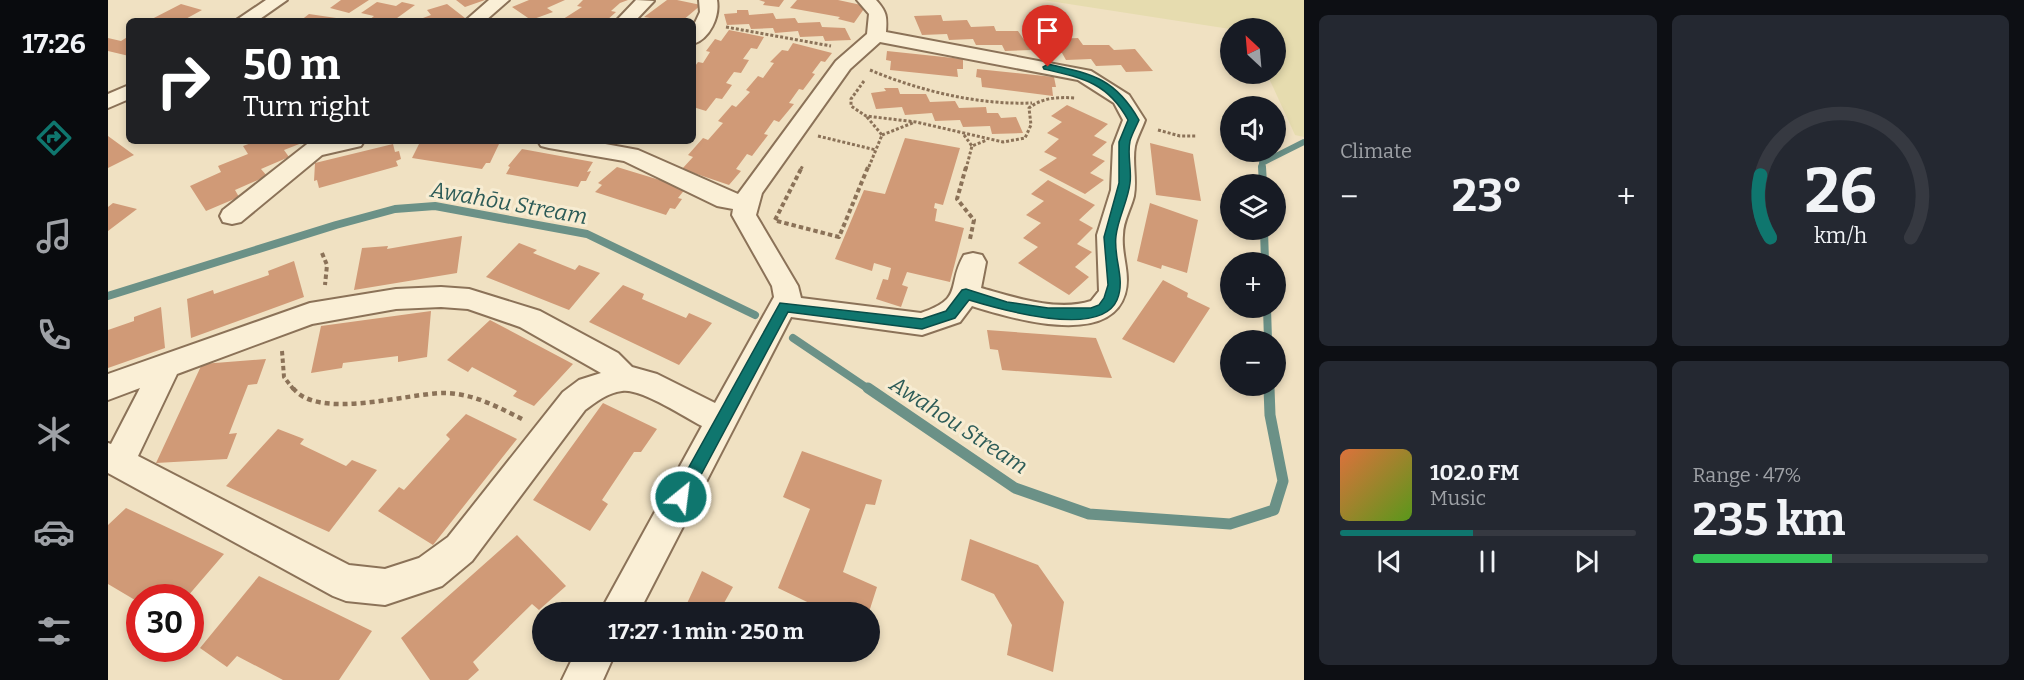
<!DOCTYPE html>
<meta charset="utf-8">
<style>
:root{--surface:#171b24;--page:#242831;--text:#f1f3f6;--muted:#9ea1a6;--line:#363941;--accent:#0f766e}
body{margin:0;font-family:Bitter,serif;background:var(--page);color:var(--text);height:100vh;display:flex;flex-direction:column;font-size:22px;white-space:nowrap}
*{box-sizing:border-box;margin:0}
p{font-size:20px;color:var(--muted)}
.icon{flex:none;width:33px;height:33px;fill:none;stroke:currentColor;stroke-width:2;stroke-linecap:round;stroke-linejoin:round}
.map{position:relative;flex:1;overflow:hidden}
.details{display:flex;flex-direction:column;gap:15px;padding:15px;background:#0d0f14;width:720px}
.details>*{flex:none}
.banner{position:absolute;left:18px;top:18px;width:570px;height:126px;border-radius:9px;box-shadow:0 3px 9px #0003;background:#202124;color:#fff;overflow:hidden}
.needle{width:39px;rotate:334deg}
.controls{position:absolute;left:1112px;top:18px;display:grid;gap:12px}
.controls a{display:grid;place-items:center;width:66px;height:66px;border-radius:50%;background:var(--surface);box-shadow:0 3px 9px #0003;font-size:30px}
.speed{position:absolute;left:18px;top:584px;display:flex;gap:12px;font-size:30px;font-weight:700;text-align:center}
.speed>*{display:grid;place-content:center;width:78px;height:78px;border-radius:50%;background:var(--surface);box-shadow:0 3px 9px #0003;line-height:1}
.speed .limit{border:9px solid #d22;background:#fff;color:#111}
.pin{position:absolute;display:grid;place-items:center;width:51px;height:51px;color:#fff;margin:-62px -26px;border-radius:50% 50% 50% 0;rotate:-45deg;box-shadow:0 0 6px #0007}
.pin .icon{rotate:45deg}
.me{position:absolute;width:66px;margin:-33px;rotate:29deg;stroke-linejoin:round;filter:drop-shadow(0 0 4px #0008)}
.turn{display:flex;align-items:center;gap:21px;height:126px;padding:0 18px;font-size:27px}
.turn .icon{width:78px;height:78px;stroke-width:2.5}
.turn b{display:block;font-size:42px;line-height:51px}
.big{font-size:45px;font-weight:700;line-height:1.1}
.details .tile{flex:1;display:flex;flex-direction:column;justify-content:center;gap:9px;min-width:0;padding:0 21px;border-radius:9px;background:var(--page)}
.details .dial{align-items:center;gap:0}
.dial svg{height:156px;overflow:visible;fill:none;stroke:var(--line);stroke-width:7;stroke-linecap:round;text-anchor:middle}
.dial text{fill:var(--text);stroke:none}
.song{display:flex;align-items:center;gap:18px}
.cover{width:72px;height:72px;border-radius:9px;background:linear-gradient(135deg,hsl(20 70% 55%),hsl(90 70% 35%))}
.played{height:6px;border-radius:3px;background:linear-gradient(90deg,var(--accent) 45%,var(--line) 45%)}
.keys{display:flex;justify-content:space-around;direction:ltr}
.heat{display:flex;justify-content:space-between;align-items:center;font-size:33px;direction:ltr}
.charge{height:9px;border-radius:4px;background:linear-gradient(90deg,#34c759 47%,var(--line) 0)}
.details .tiles{flex:1;display:grid;gap:15px;grid-template-columns:repeat(2,1fr)}
.trip{position:absolute;left:424px;top:602px;width:348px;height:60px;border-radius:30px;background:var(--surface);box-shadow:0 3px 9px #0003;font-weight:700;line-height:60px;text-align:center}
main{display:flex;flex:1;min-height:0}
.tab-bar{display:flex;flex-direction:column;width:108px;justify-content:space-around;align-items:center;background:#090b0e;color:var(--muted)}
.tab-bar .icon{width:42px;height:42px}
.tab-bar .current{color:var(--accent)}
.tab-bar b{font-size:27px;color:var(--text)}
.map>svg:first-child{display:block}
</style>
<main>
<nav class="tab-bar">
<b>17:26</b>
<svg class="icon current" aria-label="directions" viewBox="0 0 24 24"><path d="M12 3l9 9-9 9-9-9zM9 14v-3h6M13 9l2 2-2 2"/></svg>
<svg class="icon" aria-label="music" viewBox="0 0 24 24"><path d="M9 18V5l10-2v13"/><circle cx="6" cy="18" r="3"/><circle cx="16" cy="16" r="3"/></svg>
<svg class="icon" aria-label="phone" viewBox="0 0 24 24"><path d="M5 4h4l2 5-3 2q2 4 5 5l2-3 5 2v4C11 20 4 13 5 4z"/></svg>
<svg class="icon" aria-label="climate" viewBox="0 0 24 24"><path d="M12 3v18M4 7l16 10M4 17L20 7"/></svg>
<svg class="icon" aria-label="car" viewBox="0 0 24 24"><path d="M5 17H2v-5l4-1 3-4h7l3 4 3 1v5h-3M9 17h6M6 11h13"/><circle cx="7" cy="17" r="2"/><circle cx="17" cy="17" r="2"/></svg>
<svg class="icon" aria-label="filters" viewBox="0 0 24 24"><path d="M4 7h16M4 17h16"/><circle cx="9" cy="7" r="2"/><circle cx="15" cy="17" r="2"/></svg>
</nav>
<div class="map">
<svg width="1196" height="680" viewBox="0 0 1196 680">
<rect width="100%" height="100%" fill="#f0e1c2"/>
<path fill="#e6dcaf" d="M935,0H1196V137L1187,135L1159,74H1167V28L1122,29Z"/>
<g fill="none" stroke-linecap="round" stroke-linejoin="round">
<path stroke="#6b9187" stroke-width="6" d="M1154,169V163L1196,142"/>
<path stroke="#6b9187" stroke-width="8" d="M1154,167L1155,184
M1156,230L1157,262
M0,296L228,225L287,209L327,206L479,234L647,315
M1159,308L1160,340
M685,338L762,390
M1161,386V390"/>
<path stroke="#6b9187" stroke-width="11" d="M760,388L907,488L981,514L1122,524L1166,510L1175,481L1162,415L1161,388"/>
</g>
<path fill="#d09a77" d="M233,0H261L241,13L222,8Z
M348,0H377L357,7Z
M421,0H457L439,8L445,12L423,20L404,7Z
M475,0H520L512,3L503,11L508,12L498,21H452L474,7L469,6Z
M559,0H569L593,5L574,21H539L542,18L536,17Z
M651,0H676L671,7L655,5L657,2Z
M689,0H730L758,6L746,23L730,19L732,17L682,8Z
M269,2L288,6L294,2L307,5L285,21H260L266,16L253,13Z
M73,4L94,10L74,21H40Z
M339,4L357,18L348,21H307L323,15L319,10Z
M629,10H640L641,15L665,13L668,19L687,18L690,23L712,22L714,27L737,28L743,40L717,41L715,36L692,37L690,31L667,33L665,28L643,29L641,24L619,25L616,14L629,13Z
M201,14L235,19L192,21Z
M833,15L835,21L859,20L863,27L886,26L888,31H910L923,50L897,51L894,45H868L865,39L841,40L839,34L814,35L806,16Z
M621,30L656,37L649,49L643,48L635,59L641,60L633,73L626,72L618,83L624,85L614,99L608,98L598,111L585,107V69L590,62L595,63L602,52L598,51L607,39L613,41Z
M944,33L947,39L970,38L975,45H1001L1006,50L1027,49L1045,71L1018,72L1013,65L988,66L983,59L958,60L954,53L929,54L917,34Z
M21,36V56L0,51V38L13,41Z
M685,43L724,53L717,62L713,61L704,73L707,74L695,90L691,89L681,103L686,104L671,122L666,120L656,134L660,135L644,156L639,154L628,169L633,171L621,185L574,169L585,157L580,155L595,138L600,140L615,123L610,121L624,105L628,107L642,92L638,90L650,76L655,78L666,63L662,62L674,50L680,51Z
M779,51L855,59V69H849L850,77L782,70L783,61L778,60Z
M869,69L946,77L948,87H944L945,96L874,87L873,78L868,77Z
M776,88H790L792,94H818L822,102L847,101L851,108L878,107L879,113H890L893,118L908,117L915,133L884,134L882,126L855,127L852,120L827,121L824,113L797,115L794,107L768,109L763,93L778,91Z
M959,105L1000,124L986,136L999,142L984,155L997,161L982,173L996,180L977,194L931,170L949,158L936,152L951,139L939,133L954,122L943,116Z
M0,136L26,155L0,168Z
M797,138L852,148L835,205L827,203L826,208L829,209L827,221L856,228L842,282L799,272L794,285L800,287L793,307L768,299L775,279L780,280L783,268L766,263L764,271L727,259L756,190L777,194Z
M149,141H199L176,150L181,157L153,169L159,176L127,190L131,197L98,211L82,186L113,172L110,166L140,154L135,146Z
M317,141H371L391,144L382,163H378L374,169L304,158L312,142Z
M1042,143L1085,154L1093,201L1048,195Z
M285,144L287,152L291,151L293,159L288,161L290,166L211,188L209,180L206,181L207,163Z
M414,149L485,162L479,172L483,171L478,181H473L470,187L398,174L402,167L400,166Z
M509,167L578,188L570,198L574,199L567,209L562,208L558,215L487,192L494,185L490,183Z
M940,180L987,205L971,220L985,228L969,244L984,252L967,267L981,277L961,295L910,263L930,247L915,238L933,223L918,215L936,201L923,194Z
M5,203L29,209L0,231V207Z
M1042,203L1090,220L1079,273L1054,265L1053,269L1029,261Z
M354,236L349,273L246,290L254,248L280,246L279,249Z
M411,243L429,250L425,253L467,270L471,265L492,273L461,310L378,277Z
M186,261L196,297L83,338L79,299L105,290L106,294L161,275L160,271Z
M1055,280L1080,293L1079,297L1102,308L1066,363L1014,339Z
M515,285L536,294L534,299L578,318L581,313L604,323L571,365L481,322Z
M53,307L57,348L0,368V330L26,321V317Z
M323,311L319,357L290,362V356L235,363L234,368L203,373L213,326Z
M382,320L465,364L426,406L405,396L409,391L364,367L360,372L339,360Z
M879,330L988,338L1004,378L894,370L890,350L882,349Z
M158,359L149,384L140,385L121,434L129,433L119,459L48,463L94,364Z
M495,403L549,429L533,452H526L494,500L500,504L482,531L425,500Z
M358,414L409,439L325,545L270,511L291,487L296,490L342,439L338,435Z
M170,429L196,439L192,444L238,466L244,460L269,470L221,532L118,486Z
M694,451L774,480L767,505L758,504L735,572L769,587L761,612H720L670,588L702,509L675,497Z
M18,508L116,554L79,597H32V603L0,584V525Z
M409,535L458,586L431,610L424,604L365,662L371,670L360,680H322L293,638Z
M862,539L930,565L956,602L945,672L899,655L904,625L886,594L853,580Z
M594,571L625,587L616,603L626,606L624,612H575Z
M151,576L264,631L231,680H175L129,656L119,667L92,648Z"/>
<g fill="none" stroke-linecap="round" stroke-linejoin="round">
<defs>
<path id="minor" d="M158,0H179L149,21H127Z
M381,0H401L377,21H357Z
M528,0L546,1L527,21H508Z
M591,0H609C612,16 602,39 585,44V27L592,12Z
M749,0H768C779,12 779,17 778,32L983,71L1021,95L1037,120C1034,129 1029,137 1027,146C1024,162 1029,179 1026,196C1023,209 1015,221 1015,235C1013,255 1023,274 1017,294C1001,348 902,318 864,306L852,322L814,335L683,317L531,612H492L594,426C576,417 533,388 514,391C499,393 488,402 477,410L364,561L334,586L277,605L238,601L225,596L0,473V443L3,444L32,388L0,400V374L202,303L288,289L333,287L361,289L432,311L510,353L524,367L549,374L607,403L666,297L664,286L624,215L625,209L609,206L516,161L441,148L433,146L430,141H481L530,150L630,194L728,61L759,34L761,14ZM772,42L970,80L1006,103L1015,120L1005,146L1003,190L989,235L991,291L983,301C949,312 906,297 873,288L878,262L874,255L865,253L856,255C838,286 857,298 813,313L693,298L690,286L648,215L654,193L742,69ZM333,307L360,309L412,327L493,373L471,380L455,392L340,537L311,558L277,569L241,565L30,456L69,374L204,324L288,309Z
M21,85V99L0,108V94Z
M203,141H256L253,146L214,155L133,222L124,224L115,222L112,216L115,210Z
M468,651H508L495,680H454Z"/>
</defs>
<use href="#minor" stroke="#8b7258" stroke-width="4"/>
<path stroke="#8b7258" stroke-width="3" stroke-dasharray="3 2" stroke-linecap="butt" d="M618,27L723,46
M762,70C812,91 870,105 924,103
M756,81L743,99V106L758,116L808,122L895,142L917,138L923,125L921,108C935,97 951,97 968,98
M759,117L774,135L760,169
M1050,130L1072,136H1089
M774,135L807,122
M856,135L864,146
M710,136L768,150
M693,169L695,165
M858,169L864,146L879,140"/>
<path stroke="#8b7258" stroke-width="4" stroke-dasharray="4.5 3" stroke-linecap="butt" d="M858,167L849,199L866,220L862,239
M667,220L694,167
M669,221L731,237L760,167
M214,253L219,265L217,285
M174,351L176,377L186,390"/>
<path stroke="#8b7258" stroke-width="4.5" stroke-dasharray="5 4" stroke-linecap="butt" d="M185,388C210,421 300,393 336,393C364,393 390,407 414,419"/>
<use href="#minor" fill="#faefd6" fill-rule="evenodd"/>
</g>
<path fill="#0f766e" stroke="#0a4d48" stroke-width="1.5" d="M940,64C984,74 1007,78 1031,120C1028,127 1024,134 1022,141C1019,155 1024,170 1022,183C1020,201 1010,218 1008,236C1005,258 1018,279 1009,300C992,339 891,309 861,300L847,318L814,329L680,312L578,503L573,505L567,503L564,497L567,492L672,303L814,319L838,311L854,290L858,289L899,302L940,308H983L991,305L996,298L1000,285L996,237L1011,183V142L1020,120C1000,83 975,78 936,69L935,67Z"/>
<g text-anchor="middle" dominant-baseline="central" stroke-width="6" stroke-linejoin="round" paint-order="stroke">
<g font-size="22" font-style="italic" fill="#2c5b57" stroke="#f7ecd2">
<text transform="translate(401 203) rotate(10)">Awahōu Stream</text>
<text transform="translate(851 425) rotate(33)">Awahou Stream</text>
</g>
</g>
</svg>
<div class="controls">
<a><svg class="needle" viewBox="-14 -14 28 28"><path d="M0-13l5 13h-10z" fill="#e53935"/><path d="M0 13l5-13h-10z" fill="#9ea1a6"/></svg></a>
<a><svg class="icon" aria-label="sound" viewBox="0 0 24 24"><path d="M4 9h4l5-4v14l-5-4H4zM17 9q2 3 0 6"/></svg></a>
<a><svg class="icon" aria-label="layers" viewBox="0 0 24 24"><path d="M12 4l9 5-9 5-9-5zM3 14l9 5 9-5"/></svg></a>
<a>+</a>
<a>−</a>
</div>
<div class="speed"><div class="limit">30</div></div>
<div class="pin" style="left:940px;top:67px;background:#d93025"><svg class="icon" aria-label="arrive" viewBox="0 0 24 24"><path d="M6 21V4h12l-3 4 3 4H6"/></svg></div>
<svg class="me" style="left:573px;top:497px" viewBox="-20 -20 40 40"><circle r="17" fill="#0f766e" stroke="#fff" stroke-width="3"/><path d="M0-11L8 9 0 5-8 9z" fill="#fff"/></svg>
<div class="trip">17:27 · 1 min · 250 m</div>
<div class="banner">
<div class="turn"><svg class="icon" aria-label="right" viewBox="0 0 24 24"><path d="M7 20v-9h11M14 6l5 5-5 5"/></svg><div><b>50 m</b>Turn right</div></div>
</div>
</div>
<section class="details">
<div class="tiles">
<div class="tile"><p>Climate</p>
<div class="heat"><a>−</a><b class="big">23°</b><a>+</a></div>
</div>
<div class="tile dial"><svg viewBox="0 0 100 80">
<path d="M14 69A42 42 0 1 1 86 69"/>
<path d="M14 69A42 42 0 0 1 9 37" stroke="#0f766e"/>
<text x="50" y="56" font-size="32" font-weight="700">26</text>
<text x="50" y="72" font-size="11">km/h</text>
</svg></div>
<div class="tile">
<div class="song"><i class="cover"></i><div><b>102.0 FM</b><p>Music</p></div></div>
<div class="played"></div>
<div class="keys"><svg class="icon" aria-label="previous" viewBox="0 0 24 24"><path d="M18 5L8 12l10 7zM5 5v14"/></svg><svg class="icon" aria-label="pause" viewBox="0 0 24 24"><path d="M8 5v14M16 5v14"/></svg><svg class="icon" aria-label="next" viewBox="0 0 24 24"><path d="M6 5l10 7-10 7zM19 5v14"/></svg></div>
</div>
<div class="tile"><p>Range · 47%</p><b class="big">235 km</b><div class="charge"></div></div>
</div>
</section>
</main>
